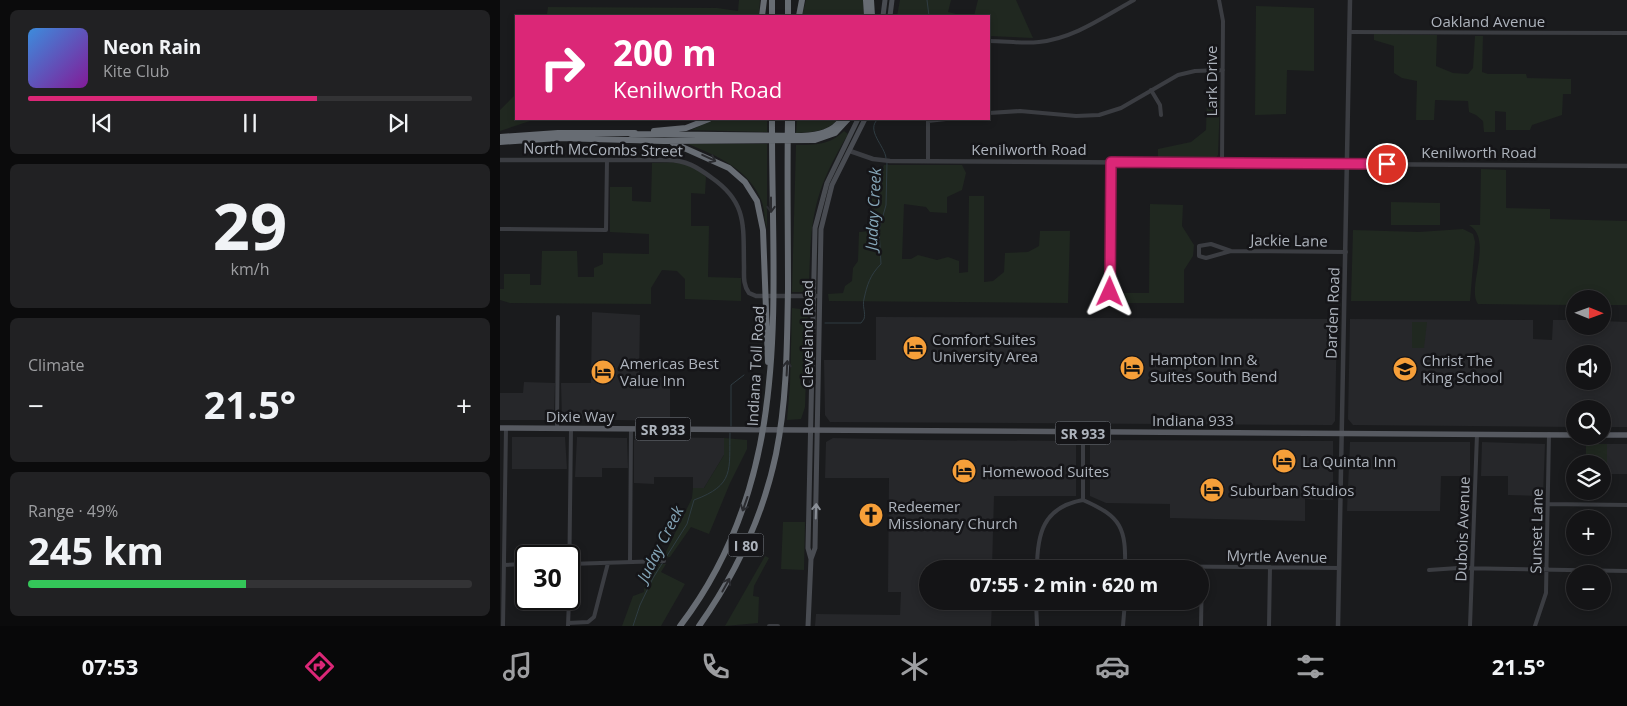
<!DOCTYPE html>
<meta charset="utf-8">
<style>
:root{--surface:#141416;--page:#212123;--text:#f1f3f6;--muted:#9d9ea1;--line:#333335;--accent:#db2777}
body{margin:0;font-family:"Open Sans",sans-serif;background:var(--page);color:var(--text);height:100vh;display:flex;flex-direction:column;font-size:19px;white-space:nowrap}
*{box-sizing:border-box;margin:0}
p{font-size:16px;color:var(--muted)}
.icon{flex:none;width:28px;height:28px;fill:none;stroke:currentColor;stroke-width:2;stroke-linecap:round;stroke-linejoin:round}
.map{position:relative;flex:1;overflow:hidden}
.drawer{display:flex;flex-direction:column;gap:10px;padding:10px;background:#0b0b0c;width:500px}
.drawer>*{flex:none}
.hud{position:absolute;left:15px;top:15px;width:475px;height:105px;border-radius:0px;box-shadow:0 2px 8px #0003,0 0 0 1px var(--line);background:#db2777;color:#fff;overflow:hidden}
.needle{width:32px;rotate:91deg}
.buttons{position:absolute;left:1066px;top:290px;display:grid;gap:10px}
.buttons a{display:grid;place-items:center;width:45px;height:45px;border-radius:50%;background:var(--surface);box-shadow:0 2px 8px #0003,0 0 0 1px var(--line);font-size:25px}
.speed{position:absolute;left:15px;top:545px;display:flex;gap:10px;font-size:25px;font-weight:700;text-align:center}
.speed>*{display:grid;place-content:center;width:65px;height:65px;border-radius:50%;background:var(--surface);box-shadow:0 2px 8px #0003,0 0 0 1px var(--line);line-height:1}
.speed .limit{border:2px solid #111;border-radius:8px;background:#fff;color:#111}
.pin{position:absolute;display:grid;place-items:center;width:42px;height:42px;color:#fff;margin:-21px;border:2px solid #fff;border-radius:50%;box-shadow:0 1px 5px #0007}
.me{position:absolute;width:55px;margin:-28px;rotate:1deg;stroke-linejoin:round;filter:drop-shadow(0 0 4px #0008)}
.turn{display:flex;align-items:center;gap:18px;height:105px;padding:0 15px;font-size:22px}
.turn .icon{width:65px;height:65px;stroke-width:2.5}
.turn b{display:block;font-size:35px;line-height:42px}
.big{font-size:38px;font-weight:700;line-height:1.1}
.drawer .card{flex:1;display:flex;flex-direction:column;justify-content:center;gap:8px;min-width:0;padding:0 18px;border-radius:8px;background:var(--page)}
.drawer .dial{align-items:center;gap:0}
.dial b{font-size:65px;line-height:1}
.song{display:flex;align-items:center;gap:15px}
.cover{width:60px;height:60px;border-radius:8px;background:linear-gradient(135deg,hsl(210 70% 55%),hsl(290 70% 35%))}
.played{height:5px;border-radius:2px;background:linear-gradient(90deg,var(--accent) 65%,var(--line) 65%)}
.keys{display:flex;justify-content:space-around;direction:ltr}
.heat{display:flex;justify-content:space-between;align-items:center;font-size:28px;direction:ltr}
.charge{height:8px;border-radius:4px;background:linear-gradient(90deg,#34c759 49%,var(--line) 0)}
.trip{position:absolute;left:419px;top:560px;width:290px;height:50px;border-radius:25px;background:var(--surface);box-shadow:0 2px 8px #0003,0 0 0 1px var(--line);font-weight:700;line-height:50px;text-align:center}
.menu{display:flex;height:80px;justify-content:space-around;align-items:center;background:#080809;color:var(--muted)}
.menu .icon{width:35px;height:35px}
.menu .selected{color:var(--accent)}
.menu b{font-size:22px;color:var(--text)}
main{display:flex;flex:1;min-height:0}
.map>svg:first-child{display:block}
</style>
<main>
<section class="drawer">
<div class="card">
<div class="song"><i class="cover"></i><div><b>Neon Rain</b><p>Kite Club</p></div></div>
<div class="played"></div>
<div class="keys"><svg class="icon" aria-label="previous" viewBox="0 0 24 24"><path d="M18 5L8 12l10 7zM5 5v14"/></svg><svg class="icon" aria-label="pause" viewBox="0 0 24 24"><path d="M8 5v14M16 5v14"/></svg><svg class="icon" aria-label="next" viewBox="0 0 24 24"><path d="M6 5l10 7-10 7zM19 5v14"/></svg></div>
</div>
<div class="card dial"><b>29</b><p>km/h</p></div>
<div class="card"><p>Climate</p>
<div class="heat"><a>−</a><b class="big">21.5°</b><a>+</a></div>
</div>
<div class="card"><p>Range · 49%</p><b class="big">245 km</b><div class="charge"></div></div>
</section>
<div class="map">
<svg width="1127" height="626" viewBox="0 0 1127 626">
<rect width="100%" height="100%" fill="#1a1b1d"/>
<path fill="#26272a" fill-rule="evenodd" d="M92,312L140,315L139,377L170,378V421L62,419L61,383H91Z
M376,317L837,319L835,421L832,425L330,422L325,415L324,360H376Z
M850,319L1033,320V339L1052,340L1053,320H1075V326H1102L1103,321L1127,322V427H1103L1102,409H1075V427L853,425L848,419ZM1075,354H1102V381H1075Z
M24,382L55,383L54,416L52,420H0V393H23Z
M12,437H65L67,469H12Z
M77,437L127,438L128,468H102V477H75Z
M137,437L224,438V455L204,488H193V477H154V484L134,483V440Z
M333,438L418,440L576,441V496H494L492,569H428V601H492L491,626H315L316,614L400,615L401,592H388L389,478H325L326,442Z
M590,440L833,441V500L805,499V521L670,518V504L606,503L590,496Z
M850,442H970V476H941L940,511H847Z
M982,442L1045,444L1043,496L1008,495V476H981Z
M1107,444H1127V474H1107Z"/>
<path fill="#202820" d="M239,0H260L259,16L47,14L48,7L217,8L238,11Z
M306,0H363L364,16H302Z
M400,0H451L448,12L464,16H397Z
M478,0H516L533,38L489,36V16H474Z
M756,6L814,8V71L787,70L786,114L755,115Z
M874,34L937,35L936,66L953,73L968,74L973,68L975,36H983L982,72L988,74H1026L1027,78L1071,79V94H1063L1062,115L1032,125L1030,130H1006V112L995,111V132H984L983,121L976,115L969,112L968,101L935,100L934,120H916L917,81L902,78L894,73V46L874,40Z
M16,94V119H36L0,131V110Z
M707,99L720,100L718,155L715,159L658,158V149L691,142L706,130Z
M215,119H267V132L191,130Z
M297,119H338C327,132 313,132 296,133Z
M344,131L348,134C312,195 311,218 309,286L304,292H292L296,145C315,145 330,145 344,131Z
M188,144H267V228C264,221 265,211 262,202C250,170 218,156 188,144Z
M181,162L196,169L206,177L205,194L191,193V226H209L208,277L241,278V301L185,299V279L177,271L162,270L151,288V304L10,303L0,300V289H4V274H30V285H41L42,251H77L78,277H94V268L103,264V253L149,254V234L110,232V187H132V201L151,202L152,163Z
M384,165H462L466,173L462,190L447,197V213L430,212L426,207L404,204L402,259H411L418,255L437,260L448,257L459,261V273L468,272L469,196H484V282L493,281L504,272L505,253L528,252L539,246L540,231H570L568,303L329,301L328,294L343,293L345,286L352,281L353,268L358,261L359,232L372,231V198Z
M981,169L1006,170V208L1050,209V219L1127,221V305H1103L1102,299H1075V305L978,304C966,289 994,239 969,225H980Z
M891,202L940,203V225H891Z
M650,204L683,205L682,226L694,245L693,256L684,270V303H612V293H649Z
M963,229L973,234L975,242L970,301H851L853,230L919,232Z
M292,308L308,310L305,407L301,419L287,420L290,385Z
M912,322H927L924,348H912Z
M224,438L247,440V449L230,483L209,534L191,527L170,557L163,558L192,498L193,488H204L224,455Z
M1086,444H1107V474H1103L1102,464H1086Z
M283,522H305L304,570L281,569Z
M265,556L269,558L254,586L253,596L259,597L258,623L225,626Z
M145,564H166L161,572L185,584L161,626H122L133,596L144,592Z"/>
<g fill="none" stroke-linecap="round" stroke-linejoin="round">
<path stroke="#2f3c42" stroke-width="1" d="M427,0L429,16
M378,119C365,130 385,146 386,158
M325,323H361L364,319C366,313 362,306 364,299C367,285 370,275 381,264L379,230L386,205L387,162
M303,331L308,328
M231,426V385L244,375
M133,626L140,605L153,578L187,524L194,500C235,485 229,470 230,433"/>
<path stroke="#3b3d42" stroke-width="4" d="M719,0L723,21L722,163
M850,32L1127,33
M489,41C506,41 522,44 539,42C575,38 603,17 634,0
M651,90L660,105L661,115
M489,113L520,111L576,116L599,115L621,108L678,75L695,71L723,70
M428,121L446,119
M428,161V119
M0,229L106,230L107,160
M731,251L706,258L699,256V246L711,244L731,251L846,252
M610,292L611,162
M57,429L58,317
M583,433V500
M583,500C622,517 626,528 625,569
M1048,504L1127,505
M130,561L131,429
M69,564L164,561
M4,565L26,564
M625,566L839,568
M537,569C537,534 543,507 583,500
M929,570L958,568L1127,571
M69,591L71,429
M536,601L537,626
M68,623L88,622L94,617L108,563
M3,626L6,428
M68,626L69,599
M269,626H278
M623,626L625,601
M701,626L702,567
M769,626L770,567
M970,626L977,434
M1035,626L1046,593L1049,434"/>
<path stroke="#3b3d42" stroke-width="4.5" d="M350,151L373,159L390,161L1127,166
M0,160H167C186,160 197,167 212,178C248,203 243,227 244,267C244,276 243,285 249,293L256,296H317
M838,626L850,0"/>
<path stroke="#494c52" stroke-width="5" d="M383,16L385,0
M390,16L392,0
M311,559L308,548L315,228L327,183L358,119
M308,626L311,559L315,548L321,229L332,185L365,119"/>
<path stroke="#575a61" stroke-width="5.5" d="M0,428L1075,435
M1102,435H1127"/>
<path stroke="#676c73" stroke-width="6" d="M366,0L367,16
M371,0L372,16
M262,16L264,0
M272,16V0
M288,16V0
M299,16L302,0
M154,131L186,128L209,119
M131,134L302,136C318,135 332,133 342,119
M0,137L58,133H135
M292,137V119
M0,142L58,138L164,141L315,140L335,133L348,119
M173,143L229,168L245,182L257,201L263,230L268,362
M180,626C296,475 271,297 272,119
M199,626C235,575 263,516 276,454C287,400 287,345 288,289C288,232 287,175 288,119"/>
</g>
<defs><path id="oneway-shaft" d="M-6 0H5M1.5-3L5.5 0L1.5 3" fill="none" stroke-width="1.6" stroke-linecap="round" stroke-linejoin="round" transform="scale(1.25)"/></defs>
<g stroke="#2a2b2f">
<use href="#oneway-shaft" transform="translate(209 158) rotate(25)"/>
<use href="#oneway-shaft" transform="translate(271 205) rotate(90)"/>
<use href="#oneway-shaft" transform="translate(287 368) rotate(-87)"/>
<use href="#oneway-shaft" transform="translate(245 504) rotate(109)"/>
<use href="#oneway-shaft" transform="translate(226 585) rotate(-61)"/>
</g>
<use stroke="#8a8f97" href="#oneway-shaft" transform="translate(316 511) rotate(-88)"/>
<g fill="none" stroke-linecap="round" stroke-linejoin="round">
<defs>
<path id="route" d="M610,292L611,162L887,164"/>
</defs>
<use href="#route" stroke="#8e194d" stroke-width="12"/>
<use href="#route" stroke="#db2777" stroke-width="9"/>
</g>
<defs>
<symbol id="hotel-disc" viewBox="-11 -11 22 22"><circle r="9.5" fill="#f69f39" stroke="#151518"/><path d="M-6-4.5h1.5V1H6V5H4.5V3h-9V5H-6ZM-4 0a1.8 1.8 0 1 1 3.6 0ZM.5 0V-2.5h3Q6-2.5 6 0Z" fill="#111"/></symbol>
<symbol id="school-disc" viewBox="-11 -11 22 22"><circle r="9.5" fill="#f69f39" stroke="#151518"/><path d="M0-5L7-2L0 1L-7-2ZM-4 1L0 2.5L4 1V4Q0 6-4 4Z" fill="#111"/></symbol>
<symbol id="church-disc" viewBox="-11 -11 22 22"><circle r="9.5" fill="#f69f39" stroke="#151518"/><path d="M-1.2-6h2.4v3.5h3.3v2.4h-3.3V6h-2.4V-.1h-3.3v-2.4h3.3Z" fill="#111"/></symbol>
</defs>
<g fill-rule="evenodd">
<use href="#hotel-disc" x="401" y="334" width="28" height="28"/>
<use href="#hotel-disc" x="618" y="354" width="28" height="28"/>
<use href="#school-disc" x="891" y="355" width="28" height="28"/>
<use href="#hotel-disc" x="89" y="358" width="28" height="28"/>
<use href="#hotel-disc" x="770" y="447" width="28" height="28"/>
<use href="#hotel-disc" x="450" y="457" width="28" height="28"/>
<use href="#hotel-disc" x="698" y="476" width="28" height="28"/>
<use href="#church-disc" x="357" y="501" width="28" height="28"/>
</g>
<g text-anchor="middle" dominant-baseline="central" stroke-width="5" stroke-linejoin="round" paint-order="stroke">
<g fill="#151518" stroke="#7f848b" stroke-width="1">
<rect x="135.5" y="417.5" width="55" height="23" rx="4"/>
<rect x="555.5" y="421.5" width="55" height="23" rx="4"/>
<rect x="228.5" y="533.5" width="35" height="23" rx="4"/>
</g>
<g font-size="14" font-weight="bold" fill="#adb3bc">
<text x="163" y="429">SR 933</text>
<text x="583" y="433">SR 933</text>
<text x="246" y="545">I 80</text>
</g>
<g font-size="15" fill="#adb3bc" stroke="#151518">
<text x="988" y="21">Oakland Avenue</text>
<text transform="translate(711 81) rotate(-90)">Lark Drive</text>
<text transform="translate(103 149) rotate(1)">North McCombs Street</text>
<text x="529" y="149">Kenilworth Road</text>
<text x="979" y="152">Kenilworth Road</text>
<text transform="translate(789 240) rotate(1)">Jackie Lane</text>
<text transform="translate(832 313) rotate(-88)">Darden Road</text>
<text transform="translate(307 334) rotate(-90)">Cleveland Road</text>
<text transform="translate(255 366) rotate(-87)">Indiana Toll Road</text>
<text x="80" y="416">Dixie Way</text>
<text x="693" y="420">Indiana 933</text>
<text transform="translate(962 529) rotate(-88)">Dubois Avenue</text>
<text transform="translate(1036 531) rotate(-89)">Sunset Lane</text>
<text transform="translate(777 556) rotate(1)">Myrtle Avenue</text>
</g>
<g font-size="15" fill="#adb3bc" stroke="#151518" text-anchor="start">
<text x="432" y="339">Comfort Suites<tspan x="432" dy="17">University Area</tspan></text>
<text x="650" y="359">Hampton Inn &amp;<tspan x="650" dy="17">Suites South Bend</tspan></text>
<text x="922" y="360">Christ The<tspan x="922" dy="17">King School</tspan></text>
<text x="120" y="363">Americas Best<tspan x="120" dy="17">Value Inn</tspan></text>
<text x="802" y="461">La Quinta Inn</text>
<text x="482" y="471">Homewood Suites</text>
<text x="730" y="490">Suburban Studios</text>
<text x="388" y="506">Redeemer<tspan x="388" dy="17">Missionary Church</tspan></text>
</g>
<g font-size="16" font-style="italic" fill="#84a5b7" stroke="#151518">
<text transform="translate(373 209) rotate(-87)">Juday Creek</text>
<text transform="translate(160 544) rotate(-63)">Juday Creek</text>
</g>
</g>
</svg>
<div class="buttons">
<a><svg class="needle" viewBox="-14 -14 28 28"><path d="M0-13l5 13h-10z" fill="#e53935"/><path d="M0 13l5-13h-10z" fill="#9d9ea1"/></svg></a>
<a><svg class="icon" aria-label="sound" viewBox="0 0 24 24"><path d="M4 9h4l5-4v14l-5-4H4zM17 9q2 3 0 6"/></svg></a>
<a><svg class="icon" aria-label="search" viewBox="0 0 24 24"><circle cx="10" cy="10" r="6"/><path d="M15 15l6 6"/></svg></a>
<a><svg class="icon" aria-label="layers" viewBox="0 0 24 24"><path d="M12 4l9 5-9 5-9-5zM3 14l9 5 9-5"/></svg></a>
<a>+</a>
<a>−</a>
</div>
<div class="speed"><div class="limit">30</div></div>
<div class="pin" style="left:887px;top:164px;background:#d93025"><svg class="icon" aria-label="arrive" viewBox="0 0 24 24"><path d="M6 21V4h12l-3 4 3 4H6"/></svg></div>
<svg class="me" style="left:610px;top:292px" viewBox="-20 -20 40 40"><path d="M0-17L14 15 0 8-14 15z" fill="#db2777" stroke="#fff" stroke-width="4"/></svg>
<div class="trip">07:55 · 2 min · 620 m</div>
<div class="hud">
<div class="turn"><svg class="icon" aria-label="right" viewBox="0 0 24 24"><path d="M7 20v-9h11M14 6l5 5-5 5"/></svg><div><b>200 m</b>Kenilworth Road</div></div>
</div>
</div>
</main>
<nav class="menu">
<b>07:53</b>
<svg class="icon selected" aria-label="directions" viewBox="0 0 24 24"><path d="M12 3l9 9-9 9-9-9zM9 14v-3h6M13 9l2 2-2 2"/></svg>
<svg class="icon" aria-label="music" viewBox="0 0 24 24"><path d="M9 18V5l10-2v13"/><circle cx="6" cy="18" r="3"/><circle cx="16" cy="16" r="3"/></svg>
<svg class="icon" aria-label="phone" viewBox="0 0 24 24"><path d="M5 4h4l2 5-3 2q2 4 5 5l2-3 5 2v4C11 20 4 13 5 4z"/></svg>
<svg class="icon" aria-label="climate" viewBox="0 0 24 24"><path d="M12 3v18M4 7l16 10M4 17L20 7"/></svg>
<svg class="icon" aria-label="car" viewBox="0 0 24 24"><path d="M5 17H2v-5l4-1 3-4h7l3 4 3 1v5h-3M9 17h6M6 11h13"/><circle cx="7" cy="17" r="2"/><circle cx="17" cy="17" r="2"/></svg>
<svg class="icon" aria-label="filters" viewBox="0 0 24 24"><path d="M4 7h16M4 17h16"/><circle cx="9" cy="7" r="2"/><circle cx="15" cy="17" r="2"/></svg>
<b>21.5°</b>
</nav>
